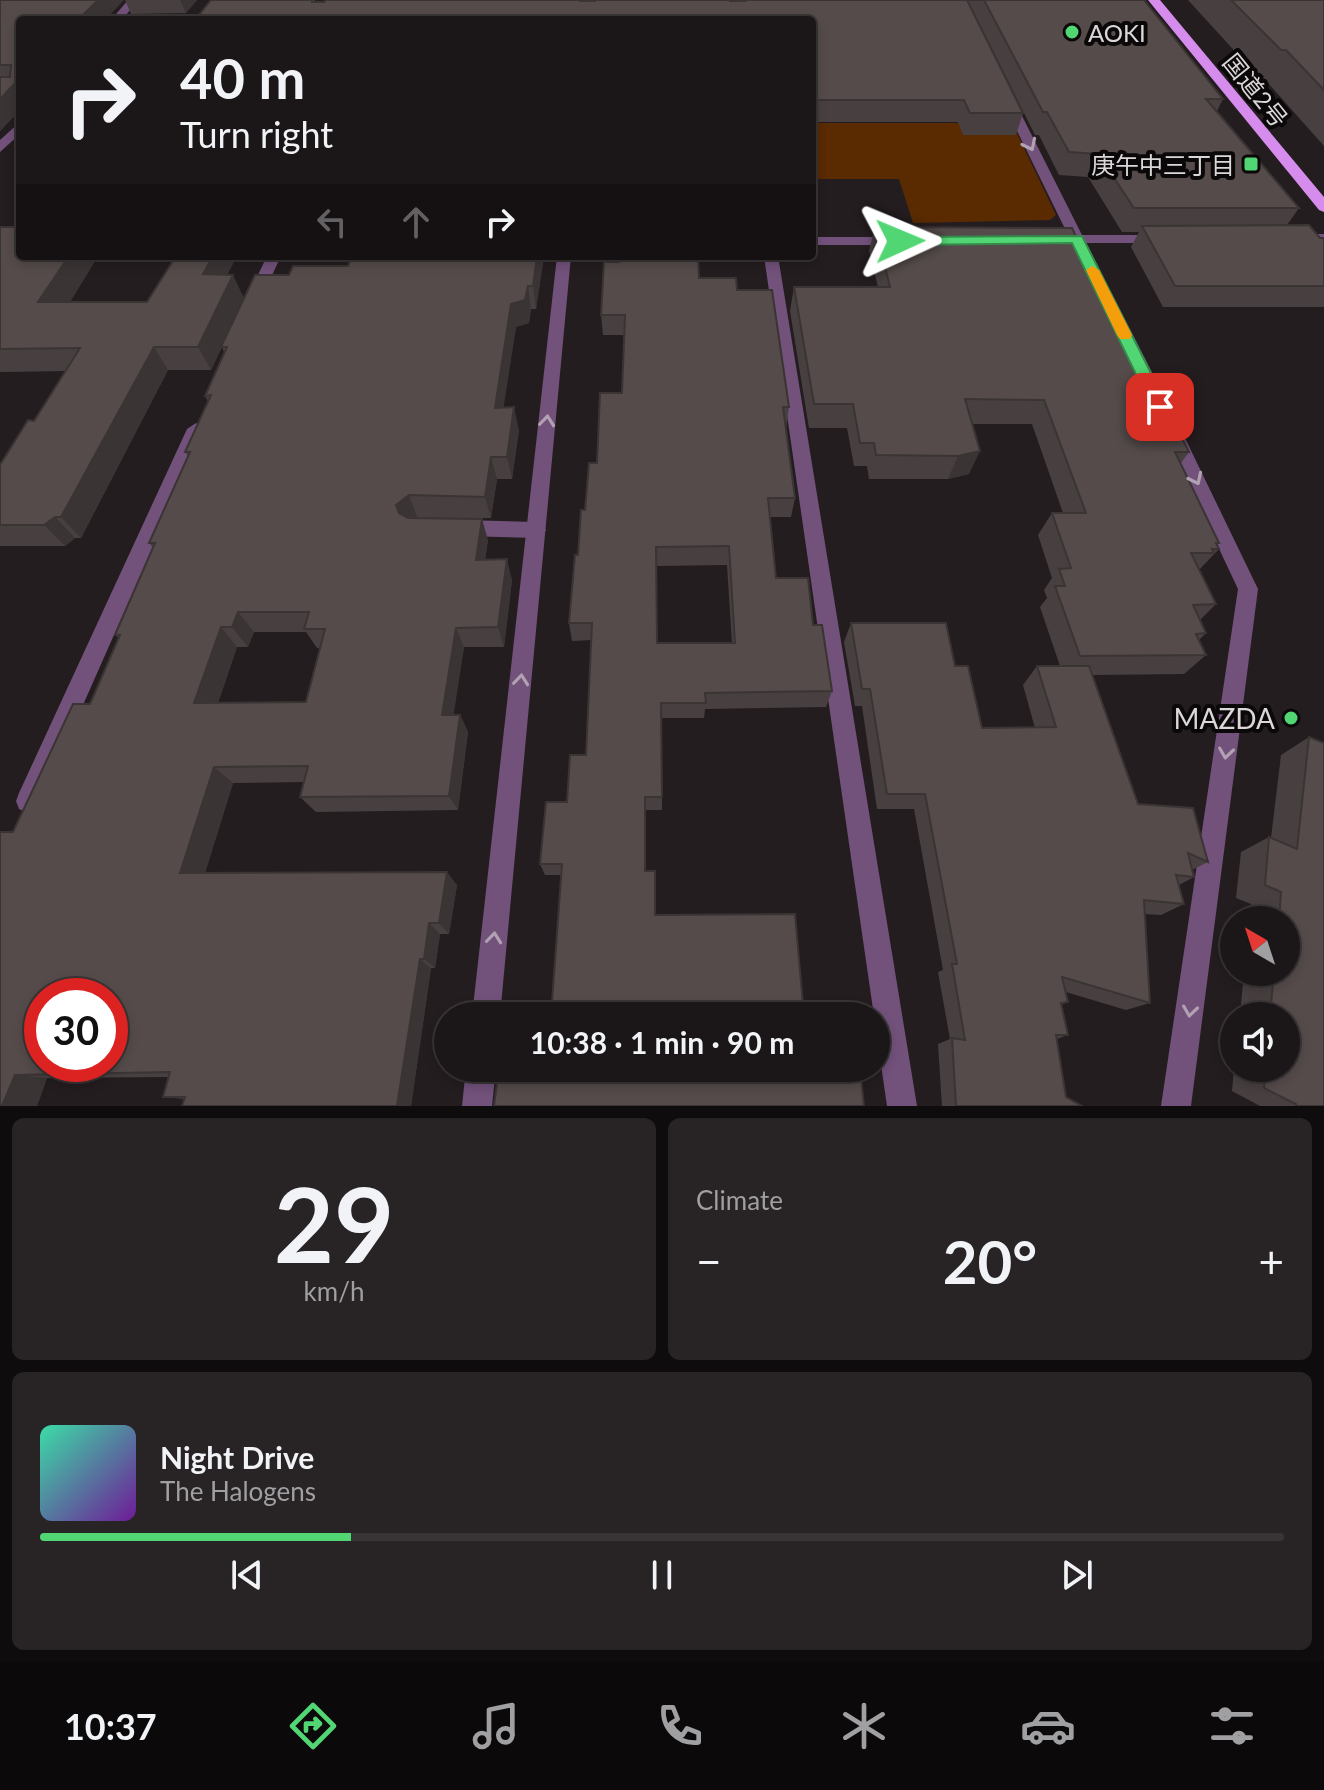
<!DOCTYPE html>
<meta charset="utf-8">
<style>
:root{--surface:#1b1618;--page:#282325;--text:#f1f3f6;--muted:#a09fa2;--line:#393537;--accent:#52d673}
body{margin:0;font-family:Lato,"Noto Sans JP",sans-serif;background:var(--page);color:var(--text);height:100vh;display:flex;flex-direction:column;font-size:30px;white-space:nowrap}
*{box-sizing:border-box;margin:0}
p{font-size:26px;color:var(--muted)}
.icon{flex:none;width:44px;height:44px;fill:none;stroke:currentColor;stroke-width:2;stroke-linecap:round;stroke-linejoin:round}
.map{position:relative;height:1106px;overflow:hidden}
.side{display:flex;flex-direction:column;gap:12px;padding:12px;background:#0f0c0d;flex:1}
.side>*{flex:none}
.guide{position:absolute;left:16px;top:16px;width:800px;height:244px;border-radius:8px;box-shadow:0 4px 12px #0003,0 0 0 2px var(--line);background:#1b1618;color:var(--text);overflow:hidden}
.needle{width:52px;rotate:321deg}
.tools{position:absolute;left:1220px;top:906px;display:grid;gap:16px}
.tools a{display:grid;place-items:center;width:80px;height:80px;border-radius:50%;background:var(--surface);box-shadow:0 4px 12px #0003,0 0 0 2px var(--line);font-size:40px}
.speed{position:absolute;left:24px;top:978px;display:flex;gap:16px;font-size:40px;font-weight:700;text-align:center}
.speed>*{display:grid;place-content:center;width:104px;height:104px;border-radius:50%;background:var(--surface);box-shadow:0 4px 12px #0003,0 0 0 2px var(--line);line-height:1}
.speed .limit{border:12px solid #d22;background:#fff;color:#111}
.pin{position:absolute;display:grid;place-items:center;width:68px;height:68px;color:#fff;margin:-34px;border-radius:16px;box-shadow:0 4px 12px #0006}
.me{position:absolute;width:88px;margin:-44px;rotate:89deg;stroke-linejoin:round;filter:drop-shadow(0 0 6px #0008)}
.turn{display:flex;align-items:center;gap:28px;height:168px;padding:0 32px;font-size:36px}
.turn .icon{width:104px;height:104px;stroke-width:2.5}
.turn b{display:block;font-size:56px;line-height:68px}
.lanes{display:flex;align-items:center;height:76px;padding:0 32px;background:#0003;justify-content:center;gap:40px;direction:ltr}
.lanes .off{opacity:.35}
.big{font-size:60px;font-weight:700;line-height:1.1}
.side .widget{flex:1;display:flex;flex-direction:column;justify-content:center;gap:12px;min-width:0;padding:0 28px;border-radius:12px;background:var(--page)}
.side .dial{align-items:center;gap:0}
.dial b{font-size:104px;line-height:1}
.song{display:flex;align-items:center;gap:24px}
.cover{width:96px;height:96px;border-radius:12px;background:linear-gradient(135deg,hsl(160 70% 55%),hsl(280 70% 35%))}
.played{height:8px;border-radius:4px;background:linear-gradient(90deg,var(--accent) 25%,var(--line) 25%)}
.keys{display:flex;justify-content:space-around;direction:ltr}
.heat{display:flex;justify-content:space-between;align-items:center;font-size:44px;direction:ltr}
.side .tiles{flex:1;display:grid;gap:12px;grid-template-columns:1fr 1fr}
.widget:last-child{grid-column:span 2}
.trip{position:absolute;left:434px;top:1002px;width:456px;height:80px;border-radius:40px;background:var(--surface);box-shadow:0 4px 12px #0003,0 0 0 2px var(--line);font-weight:700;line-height:80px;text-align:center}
.tab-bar{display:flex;height:128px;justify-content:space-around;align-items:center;background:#0b090a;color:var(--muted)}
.tab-bar .icon{width:56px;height:56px}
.tab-bar .selected{color:var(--accent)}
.tab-bar b{font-size:36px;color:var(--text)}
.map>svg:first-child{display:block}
</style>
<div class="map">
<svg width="1324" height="1106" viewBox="0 0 1324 1106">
<rect width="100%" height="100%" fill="#241d20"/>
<path fill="#5a2a01" d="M812,123H1012L1056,215L1050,220L913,223L899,179H812Z"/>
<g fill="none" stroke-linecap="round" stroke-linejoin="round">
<path fill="#72517b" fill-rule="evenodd" d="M460,520L536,522L543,525L546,530L543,535L536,538L460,536L453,533L450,528L453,523Z"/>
<path fill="#72517b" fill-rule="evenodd" d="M128,0H138L122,20H111Z
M587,0H597L594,20H584Z
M1004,97L1014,100L1082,235H1160L1167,239L1160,243H1086L1158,384L1155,388H1143L1072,243L1061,239L1068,235L1002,100Z
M20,122V134L0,152V140Z
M1292,234H1324V242L1287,241L1285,238Z
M812,237H896L903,241L896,245H812Z
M267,256H281L260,301H250L247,298Z
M557,256H571L500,1016H472Z
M764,256H778L917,1106H887Z
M196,423L205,429L37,809L28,813L19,809L16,801L19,793L187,429Z
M1174,428L1183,434L1258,589L1191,1106H1161L1238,589L1165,434Z
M466,1068H496L492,1106H462Z"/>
<path fill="#d68cec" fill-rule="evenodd" d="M1148,0H1160L1324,197V212L1319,210Z"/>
</g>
<path fill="#484040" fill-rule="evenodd" d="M0,0L20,20V110L0,131Z
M125,0H197L186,13L131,14Z
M315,0V2L1144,0L1223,99L1217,111L1299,208L1287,225L1320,238H1324V307H1163L1131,247L1139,232H1122L1088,177L1059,175L1039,135H1035L970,5L1023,113L1016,135H963L958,122H812V20H195Z
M1188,0H1324V146L1267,82H1263Z
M0,227L20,256H98L70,302H147L176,256H237L227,275L244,298L289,275L348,266L352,256H544L536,309H531L529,323L516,327L503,408L519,430L512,479H497L491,518H416L488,540L485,560L512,580L504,647H464L453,715H460L468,732L458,810L316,812L300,797L304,782L233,783L205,873L457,885L449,934H440L435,968H431L411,1106H182L184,1099L163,1097L169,1077L47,1078L37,1106H0L13,832L90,704L119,638L115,635L153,548L149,543L188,456L185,452L208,401L205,396L224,352L222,347L211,370H168L81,538H75L65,546H0V465L34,421L66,371L0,372ZM254,632H306L317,648H320L306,702L218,703L237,647H248Z
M875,227L1135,361L1189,452L1181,463L1219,543L1217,545L1219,549L1199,570L1216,604L1200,620L1206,633L1199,640L1206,655L1184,674L1093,675L1138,804L1208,862L1192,870L1194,877L1179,885L1184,904L1161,915L1144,914L1150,1003L1126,1010L1066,992L1068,1002L1061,1005L1068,1035L1057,1039L1066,1097L1082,1106H942L938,1044L950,1039L938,972L943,970L914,809H877L862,706H855L844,642L851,623L955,666L982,728H1035L1023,685L1037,666H1060L1040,607L1047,598L1044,590L1052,578L1038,535L1052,513H1063L1032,424H972L969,474L948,479H869L867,466H854L847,428H809L790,311L794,287H878L869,251Z
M699,278L737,290L789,407L786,428L795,498L791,517H770L776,578L813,625L832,691L826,707L705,709L704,718H661L662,810H646L645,871L655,915L804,1016L561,875H545L540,864L586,755L592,640L572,641L569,623L585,510L597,463L622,393L624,335H603L601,315ZM727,565L732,643H657L656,566Z
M1309,737L1324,1106H1260L1232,1091L1234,1068H1286V1016H1240L1244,972H1286V920H1250L1251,904L1236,898L1241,852L1269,837L1271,838L1281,755Z"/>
<path fill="#3b3434" d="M98,0H124L105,20H78Z
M180,0H197L186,13Z
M20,78V110L0,131V99Z
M69,256H98L55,326L38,302Z
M213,256H237L215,298L203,274Z
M537,256H544L536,309L533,286Z
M233,275L244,298L211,370L198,347Z
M528,286L531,309L529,323L516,327L500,430L495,408L511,304Z
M154,347L168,370L81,538L61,517Z
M514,407L519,430L512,479L507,457Z
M980,451L969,474L948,479L958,456Z
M491,457L497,479L491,518L485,497Z
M409,495L417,517L404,526L396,505Z
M55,517L75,538L65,546L44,525Z
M482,519L488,540L482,580L476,560Z
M507,559L512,580L504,647L498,627Z
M238,612L254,632L248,647L232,627Z
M221,627L237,647L212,720L194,703Z
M456,628L464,647L451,732L442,715Z
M460,715L468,732L458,810L449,796Z
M214,767L233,783L201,885L180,873Z
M447,872L457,885L449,934L439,923Z
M429,923L440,934L435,968L424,959Z
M420,959L431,968L411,1106H397Z
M15,1075L47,1078L37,1106H2Z"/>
<path fill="#544b4a" stroke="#3b3434" stroke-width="2" fill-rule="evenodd" d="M0,0H98L78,20H20V78L0,99V77H10L11,65H0Z
M211,0H312V2H324L326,0H580V1H595V0H730V1H745V0H967L1023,113H970L964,100H812V20H195Z
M984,0H1144L1223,99H1206L1299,208H1134L1098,154L1069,152L1047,112H1043Z
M1231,0H1324V90L1286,50H1281Z
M1309,225L1320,238H1324V286H1175L1142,226Z
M0,227H20V256H69L38,302H147L176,256H213L203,274L233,275L198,347H154L61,517H55L44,525H0V465L28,420L34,421L80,348L0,349Z
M875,227L1072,228L1135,361H1143L1189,452H1175L1219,543H1216L1219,549H1212L1214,553H1191L1216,604L1193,605L1206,633L1196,634L1206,655L1080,656L1055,586H1065L1059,569L1071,568L1052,513H1086L1044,400L965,399L980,451L958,456L876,455L874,443H860L853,404H814L794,287H890Z
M352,256H537L533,286H528L525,300L511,304L495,408L514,407L507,457H491L485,497L409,495L396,505L399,513L408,518L482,519L476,560L507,559L498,627L456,628L442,715H460L449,796L300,797L308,766L214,767L180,873L447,872L439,923H429L424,959H420L397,1106H182L185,1097H163L170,1072L15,1075L2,1106H0V832H13L73,704H90L120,635H115L155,543H149L190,452H185L211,395L205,396L227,347H221L255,275H289L293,266H348ZM238,612H309L304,629H325L306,702L194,703L221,627H232ZM42,996H110V1064H42Z
M619,256H698L699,278H736L737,290H772L789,407H783L795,498H768L776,578H808L813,625H822L832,691L705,693L706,703H661L662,797H645V871H655V915L795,914L804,1016H551L562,864H540L546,802H567L570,755H586L592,623H569L575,555H578L581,510H585L589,463H597L600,393H622L625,315H601L604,262H619ZM729,546L735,643H657L656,547Z
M851,623H946L955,666H968L982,728L1056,727L1037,666H1089L1138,804L1193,808L1208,862L1188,853L1194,877L1176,875L1184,904L1144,900L1150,1003L1062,977L1068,1002L1061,1003L1068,1035H1056L1066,1097L1082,1106H956L952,1038L965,1040L952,964H957L925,794H887L870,689H862Z
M1309,737L1324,743V1106H1296V1104L1264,1088L1266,1068H1286V1016H1270L1274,972H1286V920H1279L1281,892L1265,885L1269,837L1297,849Z
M499,1068H860L864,1106H494Z"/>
<defs><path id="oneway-chevron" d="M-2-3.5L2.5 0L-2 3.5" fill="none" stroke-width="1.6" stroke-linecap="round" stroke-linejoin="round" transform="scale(2)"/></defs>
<g stroke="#b1a1b3">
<use href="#oneway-chevron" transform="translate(1030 145) rotate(64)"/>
<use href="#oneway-chevron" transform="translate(547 421) rotate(-84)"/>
<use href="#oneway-chevron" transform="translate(1196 479) rotate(64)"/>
<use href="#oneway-chevron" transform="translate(521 680) rotate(-84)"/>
<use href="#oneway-chevron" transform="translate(1226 753) rotate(98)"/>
<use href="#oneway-chevron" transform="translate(494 938) rotate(-84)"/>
<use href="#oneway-chevron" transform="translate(1190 1011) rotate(98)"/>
</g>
<path fill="#52d673" stroke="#358b4b" stroke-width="2" d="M1082,236L1168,407L1166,411H1155L1152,407L1072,243L900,245L894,241L900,237Z"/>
<path fill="#f59e0b" d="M1092,266L1099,270L1132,335L1130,339H1120L1117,335L1086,270Z"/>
<g fill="#52d673" stroke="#0b0809" stroke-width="3">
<circle cx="1072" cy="32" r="8"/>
<rect x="1243" y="156" width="16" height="16" rx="4"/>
<circle cx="1291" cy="718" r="8"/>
</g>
<g text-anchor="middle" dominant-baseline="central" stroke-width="8" stroke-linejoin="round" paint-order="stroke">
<g font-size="24" fill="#dbd6d8" stroke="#0b0809" text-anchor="start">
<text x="1088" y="32">AOKI</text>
<text x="1235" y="164" text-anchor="end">庚午中三丁目</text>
</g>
<g font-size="24" fill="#dbd6d8" stroke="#0b0809">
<text transform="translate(1256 90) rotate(51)">国道2号</text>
</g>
<g font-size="28" fill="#dbd6d8" stroke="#0b0809" text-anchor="end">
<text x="1275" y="718">MAZDA</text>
</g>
</g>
</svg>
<div class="tools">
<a><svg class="needle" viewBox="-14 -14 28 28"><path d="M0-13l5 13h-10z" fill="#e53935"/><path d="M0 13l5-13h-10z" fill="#a09fa2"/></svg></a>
<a><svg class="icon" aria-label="sound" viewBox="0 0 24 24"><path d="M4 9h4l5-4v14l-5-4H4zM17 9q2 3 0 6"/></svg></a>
</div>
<div class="speed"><div class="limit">30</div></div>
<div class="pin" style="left:1160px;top:407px;background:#d93025"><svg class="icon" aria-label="arrive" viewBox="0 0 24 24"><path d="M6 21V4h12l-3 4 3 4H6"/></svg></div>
<svg class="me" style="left:900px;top:241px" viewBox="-20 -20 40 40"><path d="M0-17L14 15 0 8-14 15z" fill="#52d673" stroke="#fff" stroke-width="4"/></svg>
<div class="trip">10:38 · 1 min · 90 m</div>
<div class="guide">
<div class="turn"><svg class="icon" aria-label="right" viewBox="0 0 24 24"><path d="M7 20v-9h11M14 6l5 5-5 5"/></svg><div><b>40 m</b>Turn right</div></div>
<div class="lanes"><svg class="icon off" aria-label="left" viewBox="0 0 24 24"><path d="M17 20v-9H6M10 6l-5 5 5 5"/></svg><svg class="icon off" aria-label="ahead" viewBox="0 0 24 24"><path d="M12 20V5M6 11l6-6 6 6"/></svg><svg class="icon" aria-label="right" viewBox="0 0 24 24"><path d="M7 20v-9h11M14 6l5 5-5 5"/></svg></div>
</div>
</div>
<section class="side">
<div class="tiles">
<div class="widget dial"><b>29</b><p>km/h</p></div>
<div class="widget"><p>Climate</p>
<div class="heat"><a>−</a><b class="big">20°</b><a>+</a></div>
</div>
<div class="widget">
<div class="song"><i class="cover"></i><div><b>Night Drive</b><p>The Halogens</p></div></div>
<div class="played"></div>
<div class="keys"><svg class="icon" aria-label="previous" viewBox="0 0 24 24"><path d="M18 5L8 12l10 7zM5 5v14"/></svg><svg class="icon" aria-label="pause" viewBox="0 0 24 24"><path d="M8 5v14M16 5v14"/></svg><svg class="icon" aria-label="next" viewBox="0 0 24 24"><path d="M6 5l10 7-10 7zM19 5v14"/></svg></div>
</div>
</div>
</section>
<nav class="tab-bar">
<b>10:37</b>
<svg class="icon selected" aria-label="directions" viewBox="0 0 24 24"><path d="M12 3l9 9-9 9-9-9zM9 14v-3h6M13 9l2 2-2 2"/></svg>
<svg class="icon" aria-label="music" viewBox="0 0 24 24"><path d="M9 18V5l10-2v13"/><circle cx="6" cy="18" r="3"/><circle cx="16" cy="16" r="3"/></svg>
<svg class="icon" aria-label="phone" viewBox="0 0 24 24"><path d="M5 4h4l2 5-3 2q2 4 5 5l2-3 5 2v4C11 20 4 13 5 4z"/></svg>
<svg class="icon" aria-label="climate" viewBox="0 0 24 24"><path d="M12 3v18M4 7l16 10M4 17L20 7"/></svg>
<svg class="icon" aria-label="car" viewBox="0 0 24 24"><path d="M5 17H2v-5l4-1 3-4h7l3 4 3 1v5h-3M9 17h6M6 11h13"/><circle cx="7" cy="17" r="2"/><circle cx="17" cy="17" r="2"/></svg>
<svg class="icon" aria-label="filters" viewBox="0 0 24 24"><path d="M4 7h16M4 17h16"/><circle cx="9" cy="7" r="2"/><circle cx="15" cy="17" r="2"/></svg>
</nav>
